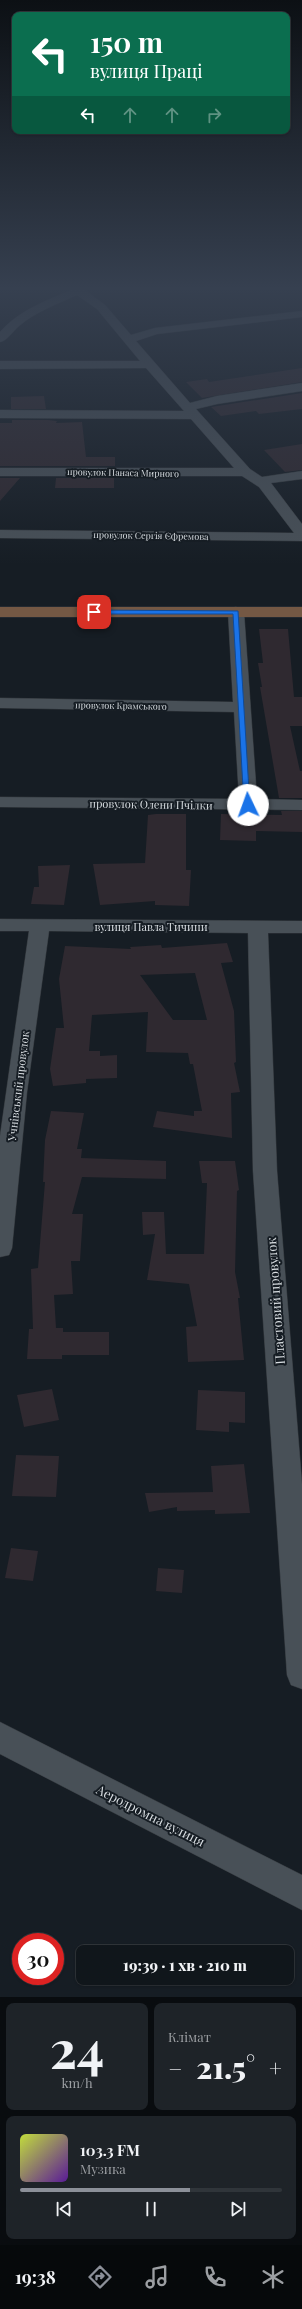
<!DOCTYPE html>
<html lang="uk">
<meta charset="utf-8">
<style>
:root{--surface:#10161b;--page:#1e2328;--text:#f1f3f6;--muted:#9c9fa3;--line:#30353a;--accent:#8c9099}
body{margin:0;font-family:"Playfair Display",serif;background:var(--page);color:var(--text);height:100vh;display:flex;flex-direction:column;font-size:15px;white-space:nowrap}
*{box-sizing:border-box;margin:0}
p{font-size:13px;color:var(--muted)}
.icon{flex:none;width:22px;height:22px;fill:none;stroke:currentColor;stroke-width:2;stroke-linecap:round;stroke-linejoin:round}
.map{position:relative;height:1997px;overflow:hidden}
.details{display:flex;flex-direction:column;gap:6px;padding:6px;background:#090c0f;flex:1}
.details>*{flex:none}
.top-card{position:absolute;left:12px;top:12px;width:278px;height:122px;border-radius:8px;box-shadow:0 1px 3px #0004,0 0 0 1px var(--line);background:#0b6e4f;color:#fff;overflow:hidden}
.speed{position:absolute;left:12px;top:1933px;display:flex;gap:8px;font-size:20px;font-weight:700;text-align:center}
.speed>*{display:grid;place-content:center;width:52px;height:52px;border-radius:50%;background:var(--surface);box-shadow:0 1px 3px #0004,0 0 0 1px var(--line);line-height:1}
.speed .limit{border:6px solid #d22;background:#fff;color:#111}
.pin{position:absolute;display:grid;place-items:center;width:34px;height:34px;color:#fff;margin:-17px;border-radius:8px;box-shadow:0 2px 6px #0006}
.me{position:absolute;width:44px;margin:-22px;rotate:357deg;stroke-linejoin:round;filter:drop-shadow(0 0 3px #0008)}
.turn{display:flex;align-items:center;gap:14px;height:84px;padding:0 12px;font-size:18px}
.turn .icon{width:52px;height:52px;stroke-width:2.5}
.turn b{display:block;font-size:28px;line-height:34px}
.lanes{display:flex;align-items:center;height:38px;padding:0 12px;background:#0003;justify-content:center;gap:20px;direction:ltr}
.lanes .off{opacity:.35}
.big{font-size:30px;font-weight:800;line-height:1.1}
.details .tile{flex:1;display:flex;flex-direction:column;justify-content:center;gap:6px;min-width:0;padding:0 14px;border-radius:8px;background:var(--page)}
.details .dial{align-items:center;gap:0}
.dial b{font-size:52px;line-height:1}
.song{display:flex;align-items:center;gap:12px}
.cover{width:48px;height:48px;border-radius:6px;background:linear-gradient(135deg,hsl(70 70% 55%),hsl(270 70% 35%))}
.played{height:4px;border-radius:2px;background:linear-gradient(90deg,var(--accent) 65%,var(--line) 65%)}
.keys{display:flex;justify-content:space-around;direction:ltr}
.heat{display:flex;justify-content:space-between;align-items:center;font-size:22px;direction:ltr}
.details .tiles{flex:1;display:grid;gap:6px;grid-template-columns:1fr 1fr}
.tile:last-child{grid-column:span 2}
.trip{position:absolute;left:76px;top:1945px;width:218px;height:40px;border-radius:8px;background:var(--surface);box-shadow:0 1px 3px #0004,0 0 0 1px var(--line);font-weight:800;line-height:40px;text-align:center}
.menu{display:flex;height:64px;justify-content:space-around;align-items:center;background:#06090b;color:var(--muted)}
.menu .icon{width:28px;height:28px}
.menu .on{color:var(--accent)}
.menu b{font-size:18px;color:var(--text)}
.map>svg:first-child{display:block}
</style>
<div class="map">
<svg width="302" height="1997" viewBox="0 0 302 1997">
<rect width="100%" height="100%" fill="#161d24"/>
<path fill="#2f2930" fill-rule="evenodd" d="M302,368V382L202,398L186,382L207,379L209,382Z
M302,393V409L259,414L256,411L221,416L211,407Z
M44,396L46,409H11V397Z
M12,420H48L57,421L56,423L82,422L86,457H115V466H0V423H12Z
M302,444V470L285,472L264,450Z
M0,478H20L0,501Z
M56,478H114V488H55Z
M259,629H288L294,697H302V726H290L300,771H302V798H279L260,687H262L258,663H263Z
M281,811H302V832L256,831V841L220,840L221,814L282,815Z
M156,814H186V870H191L189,906L155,905V901L100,905L93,864L145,863L148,815Z
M70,865L64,905L31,904L34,887H39L38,866Z
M227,943L233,962L221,963L234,1011L236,1062L234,1063L240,1092L231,1093L232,1138L153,1127L157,1111L194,1116V1111H202L193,1064H190L188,1053L146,1052L148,1012L92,1015L89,1051H100V1056L117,1055V1078L86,1079V1083L53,1086L50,1069L56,1028H64L59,979L65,946L131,949L130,947L161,945L162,948ZM195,973L207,1020H173L140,975Z
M51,1111L84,1113L77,1149H82L81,1158L166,1161V1179L82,1177L72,1214H83L80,1261H71L73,1294L54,1295L56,1328H63V1332H109V1355H62V1359H27L29,1329H33L31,1269L38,1268L45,1182H43L45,1140Z
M199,1161H235L239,1190L237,1191L235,1272L240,1298H238L244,1360L188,1362L186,1327L197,1326L189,1284L147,1280L155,1234L143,1235L142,1212H164L166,1254H204L207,1183H202Z
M52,1389L59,1420L24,1427L17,1395Z
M198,1390L245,1392V1423L229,1422V1432L196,1430Z
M16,1455L59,1456L56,1497L12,1496Z
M244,1464L250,1513L215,1514V1510L177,1511V1507L149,1512L145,1493L213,1492L211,1466Z
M11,1548L38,1551L33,1581L5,1578Z
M158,1568L184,1570L182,1593L156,1591Z"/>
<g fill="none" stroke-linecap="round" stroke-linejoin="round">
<defs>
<path id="street" d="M80,286H93L86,291L105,305L131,335L155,328L302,311V317L157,334L136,341L190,403L217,396L302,383V391L217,404L196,409L250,469L262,477L302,471V479L271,483L302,524V541L0,538V530L294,533L259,487L242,476H0V468H234L191,419L0,418V410L184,411L146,368L0,369V361H140L97,309L77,295C57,304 35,312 19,326C13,331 7,341 0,342V332C21,308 52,299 80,286Z
M236,607L241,609L244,612L257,799L302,800V810L0,807V797L239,799L234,712L0,708V698L233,702L228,612L231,609Z
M0,919L302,921V933H268L277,1171L302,1484V1689L291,1685L287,1675L253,1171L248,933L49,931L27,1092L12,1248L9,1255L0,1257V1136L29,931H0Z
M0,1722L302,1875V1910L0,1754Z"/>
<path id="secondary" d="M0,607H302V617H0Z"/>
</defs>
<use href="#street" stroke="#32373c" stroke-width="1"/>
<use href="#secondary" stroke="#32373c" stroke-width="1"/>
<use href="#street" fill="#485057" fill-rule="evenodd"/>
<use href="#secondary" fill="#745844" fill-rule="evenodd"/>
</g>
<linearGradient id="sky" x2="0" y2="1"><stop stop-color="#0c1014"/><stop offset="0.51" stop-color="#364050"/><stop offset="1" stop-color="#364050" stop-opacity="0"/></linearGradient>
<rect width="302" height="565" fill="url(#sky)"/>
<path fill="#1a73e8" stroke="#114b97" d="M92,610L238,611L250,807L244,805L233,614H94Z"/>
<g text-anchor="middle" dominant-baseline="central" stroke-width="4" stroke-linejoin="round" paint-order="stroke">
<g font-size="9" fill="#d9dee2" stroke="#161d24">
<text transform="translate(123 472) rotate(1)">провулок Панаса Мирного</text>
<text transform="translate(151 535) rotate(1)">провулок Сергія Єфремова</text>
<text transform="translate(121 705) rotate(1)">провулок Крамського</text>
</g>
<g font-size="11" fill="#d9dee2" stroke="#161d24">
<text transform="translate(151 804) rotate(1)">провулок Олени Пчілки</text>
<text x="151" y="926">вулиця Павла Тичини</text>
<text transform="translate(18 1086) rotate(-83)">Учнівський провулок</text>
</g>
<g font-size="13" fill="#d9dee2" stroke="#161d24">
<text transform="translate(275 1301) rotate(-94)">Пластовий провулок</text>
<text transform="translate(151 1815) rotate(27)">Аеродромна вулиця</text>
</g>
</g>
</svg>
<div class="speed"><div class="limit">30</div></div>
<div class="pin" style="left:94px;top:612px;background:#d93025"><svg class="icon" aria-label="arrive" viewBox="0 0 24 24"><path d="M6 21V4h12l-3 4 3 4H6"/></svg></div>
<svg class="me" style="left:248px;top:805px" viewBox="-20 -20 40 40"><circle r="19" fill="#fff"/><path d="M0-13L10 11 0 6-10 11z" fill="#1a73e8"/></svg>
<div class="trip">19:39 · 1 хв · 210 m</div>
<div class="top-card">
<div class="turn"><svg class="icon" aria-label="left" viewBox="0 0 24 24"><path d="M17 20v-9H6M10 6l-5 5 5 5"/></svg><div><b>150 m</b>вулиця Праці</div></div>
<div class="lanes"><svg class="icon" aria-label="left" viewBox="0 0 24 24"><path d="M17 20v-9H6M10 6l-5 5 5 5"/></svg><svg class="icon off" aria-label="ahead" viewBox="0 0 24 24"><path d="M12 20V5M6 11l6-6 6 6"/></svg><svg class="icon off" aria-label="ahead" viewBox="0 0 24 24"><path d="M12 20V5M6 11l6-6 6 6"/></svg><svg class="icon off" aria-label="right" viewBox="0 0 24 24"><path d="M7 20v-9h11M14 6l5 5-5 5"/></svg></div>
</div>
</div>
<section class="details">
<div class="tiles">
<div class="tile dial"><b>24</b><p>km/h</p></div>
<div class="tile"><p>Клімат</p>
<div class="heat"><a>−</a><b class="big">21.5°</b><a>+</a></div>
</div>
<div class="tile">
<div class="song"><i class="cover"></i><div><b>103.3 FM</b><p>Музика</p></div></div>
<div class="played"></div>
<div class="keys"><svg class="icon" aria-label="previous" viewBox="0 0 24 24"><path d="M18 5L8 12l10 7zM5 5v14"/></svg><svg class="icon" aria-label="pause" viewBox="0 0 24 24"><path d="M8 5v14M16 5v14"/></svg><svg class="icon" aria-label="next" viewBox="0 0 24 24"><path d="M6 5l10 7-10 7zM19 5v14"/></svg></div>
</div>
</div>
</section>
<nav class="menu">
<b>19:38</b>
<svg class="icon on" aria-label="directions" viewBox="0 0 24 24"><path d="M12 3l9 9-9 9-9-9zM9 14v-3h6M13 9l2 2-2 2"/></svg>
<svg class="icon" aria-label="music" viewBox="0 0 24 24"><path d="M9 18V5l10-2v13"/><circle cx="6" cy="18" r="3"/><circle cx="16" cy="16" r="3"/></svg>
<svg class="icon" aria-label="phone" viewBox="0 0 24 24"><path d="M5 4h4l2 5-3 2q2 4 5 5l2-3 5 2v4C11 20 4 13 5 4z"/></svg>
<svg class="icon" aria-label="climate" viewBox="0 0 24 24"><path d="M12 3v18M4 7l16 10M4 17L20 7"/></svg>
</nav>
